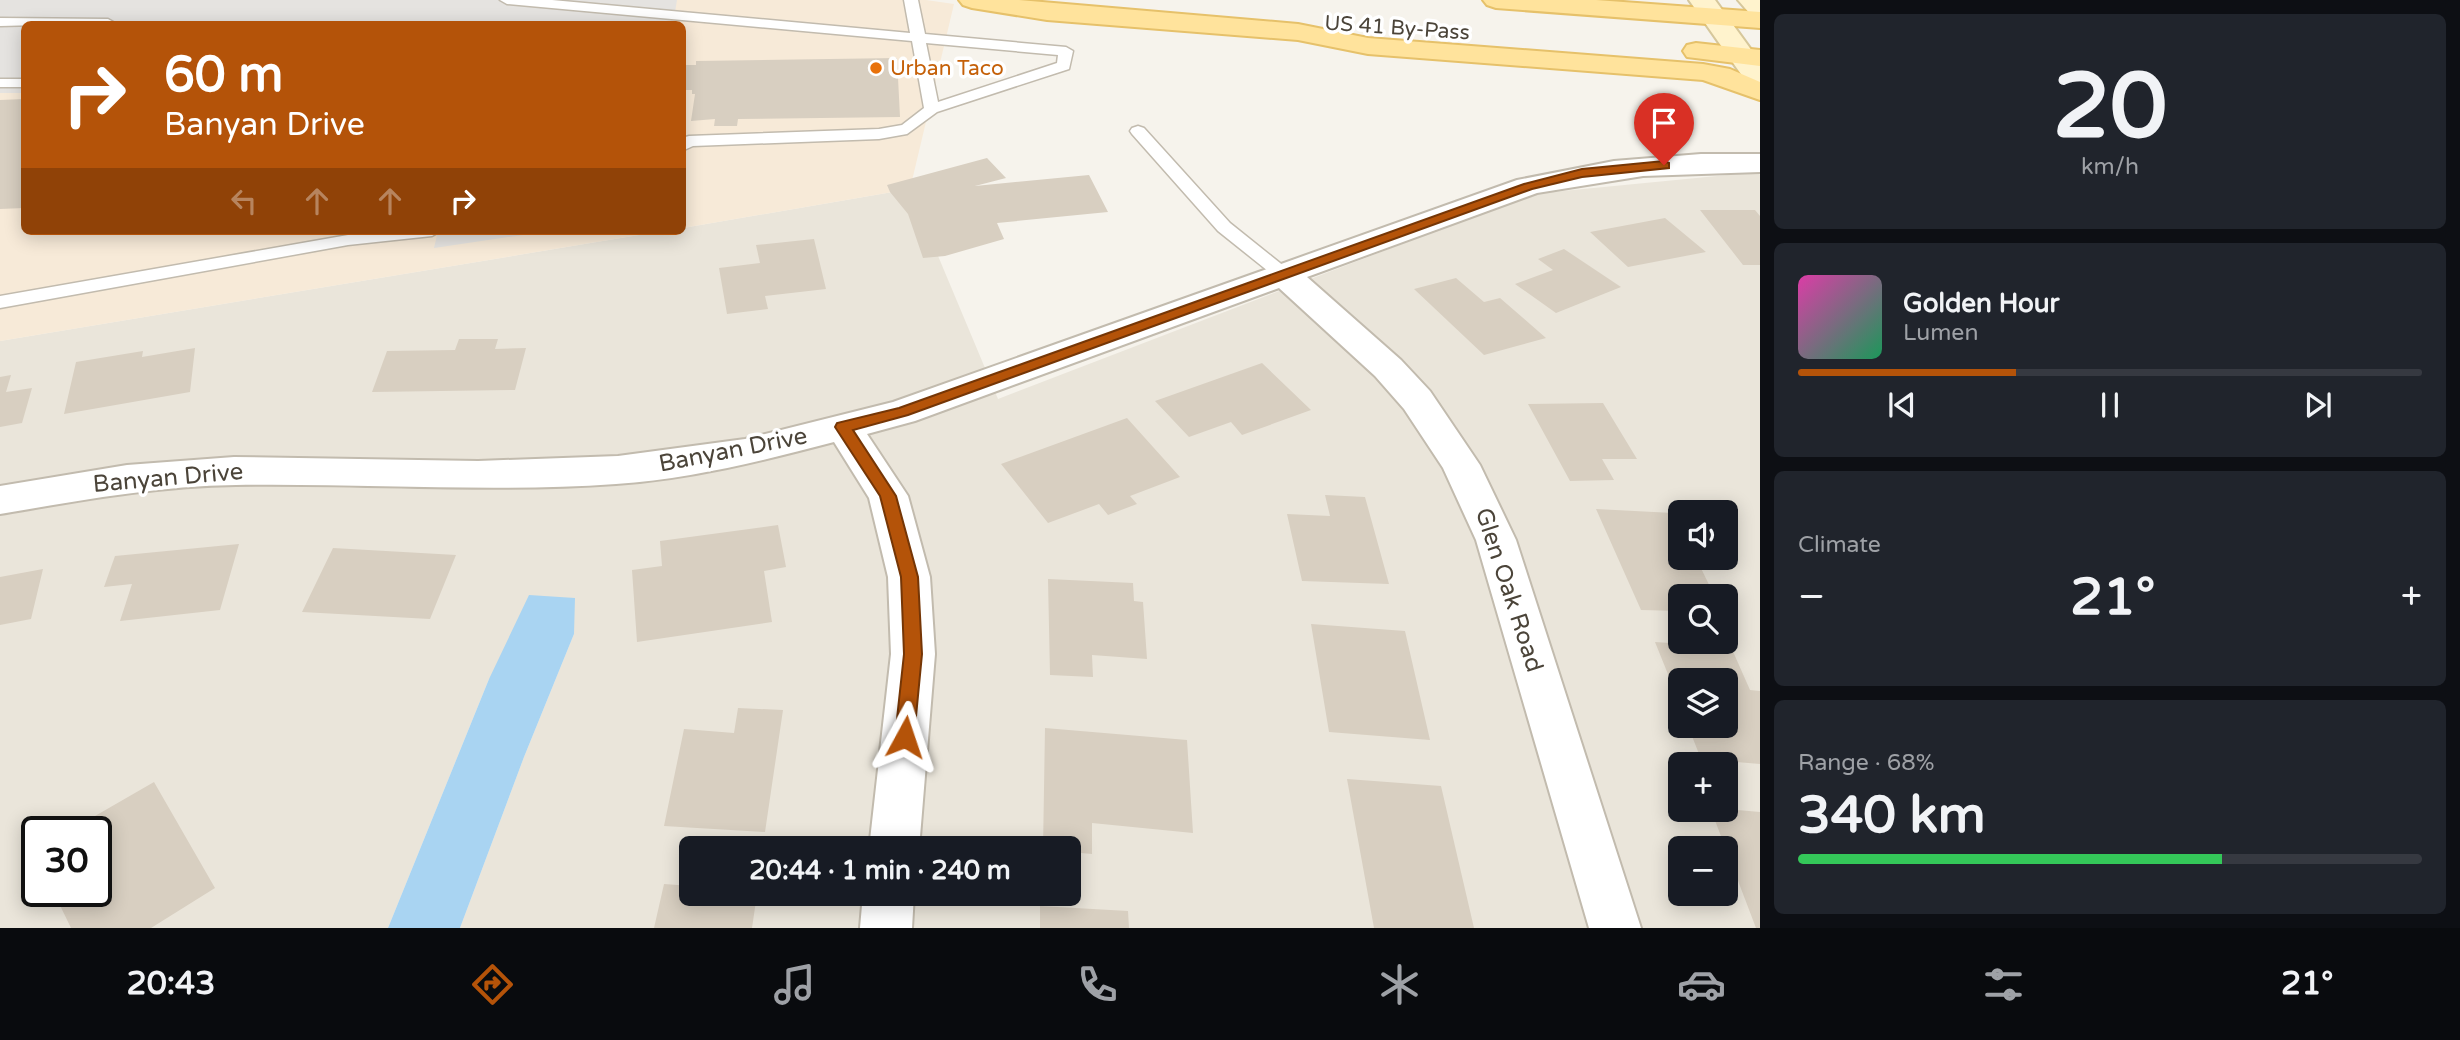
<!DOCTYPE html>
<meta charset="utf-8">
<style>
:root{--surface:#171b24;--page:#20242c;--text:#f1f3f6;--muted:#9ea1a6;--line:#363941;--accent:#b45309}
body{margin:0;font-family:"Varela Round",sans-serif;background:var(--page);color:var(--text);height:100vh;display:flex;flex-direction:column;font-size:26px;white-space:nowrap}
*{box-sizing:border-box;margin:0}
p{font-size:23px;color:var(--muted)}
.icon{flex:none;width:38px;height:38px;fill:none;stroke:currentColor;stroke-width:2;stroke-linecap:round;stroke-linejoin:round}
.map{position:relative;flex:1;overflow:hidden}
.side{display:flex;flex-direction:column;gap:14px;padding:14px;background:#0d0f14;width:700px}
.side>*{flex:none}
.guide{position:absolute;left:21px;top:21px;width:665px;height:214px;border-radius:10px;box-shadow:0 4px 18px #0003;background:#b45309;color:#fff;overflow:hidden}
.buttons{position:absolute;left:1668px;top:500px;display:grid;gap:14px}
.buttons a{display:grid;place-items:center;width:70px;height:70px;border-radius:10px;background:var(--surface);box-shadow:0 4px 18px #0003;font-size:35px}
.speed{position:absolute;left:21px;top:816px;display:flex;gap:14px;font-size:35px;font-weight:700;text-align:center}
.speed>*{display:grid;place-content:center;width:91px;height:91px;border-radius:50%;background:var(--surface);box-shadow:0 4px 18px #0003;line-height:1}
.speed .limit{border:4px solid #111;border-radius:10px;background:#fff;color:#111}
.pin{position:absolute;display:grid;place-items:center;width:60px;height:60px;color:#fff;margin:-72px -30px;border-radius:50% 50% 50% 0;rotate:-45deg;box-shadow:0 0 7px #0007}
.pin .icon{rotate:45deg}
.me{position:absolute;width:77px;margin:-38px;rotate:5deg;stroke-linejoin:round;filter:drop-shadow(0 0 5px #0008)}
.turn{display:flex;align-items:center;gap:24px;height:147px;padding:0 28px;font-size:32px}
.turn .icon{width:91px;height:91px;stroke-width:2.5}
.turn b{display:block;font-size:49px;line-height:60px}
.lanes{display:flex;align-items:center;height:66px;padding:0 28px;background:#0003;justify-content:center;gap:35px;direction:ltr}
.lanes .off{opacity:.35}
.big{font-size:52px;font-weight:700;line-height:1.1}
.side .tile{flex:1;display:flex;flex-direction:column;justify-content:center;gap:10px;min-width:0;padding:0 24px;border-radius:10px;background:var(--page)}
.side .dial{align-items:center;gap:0}
.dial b{font-size:91px;line-height:1}
.song{display:flex;align-items:center;gap:21px}
.cover{width:84px;height:84px;border-radius:10px;background:linear-gradient(135deg,hsl(320 70% 55%),hsl(150 70% 35%))}
.played{height:7px;border-radius:4px;background:linear-gradient(90deg,var(--accent) 35%,var(--line) 35%)}
.keys{display:flex;justify-content:space-around;direction:ltr}
.heat{display:flex;justify-content:space-between;align-items:center;font-size:38px;direction:ltr}
.charge{height:10px;border-radius:5px;background:linear-gradient(90deg,#34c759 68%,var(--line) 0)}
.trip{position:absolute;left:679px;top:836px;width:402px;height:70px;border-radius:10px;background:var(--surface);box-shadow:0 4px 18px #0003;font-weight:700;line-height:70px;text-align:center}
.tabs{display:flex;height:112px;justify-content:space-around;align-items:center;background:#090b0e;color:var(--muted)}
.tabs .icon{width:49px;height:49px}
.tabs .active{color:var(--accent)}
.tabs b{font-size:32px;color:var(--text)}
main{display:flex;flex:1;min-height:0}
.map>svg:first-child{display:block}
</style>
<main>
<div class="map">
<svg width="1760" height="928" viewBox="0 0 1760 928">
<rect width="100%" height="100%" fill="#f6f3ec"/>
<path fill="#eae5da" fill-rule="evenodd" d="M1758,172L1760,175V928H460L524,757L574,634L489,679L388,928H0V341L663,231H682L683,228L910,189L998,399L1532,194ZM1680,513H1726V558H1680ZM1680,597H1726V642H1680ZM1680,681H1726V726H1680ZM1680,765H1726V810H1680ZM37,831H96V891H37ZM691,849H1069V894H691ZM1680,849H1726V894H1680Z"/>
<path fill="#f7ead8" d="M0,0H926L954,4L910,189L683,228L682,24H24V231H663L0,341Z"/>
<path fill="#e5e3e0" d="M0,0H677L673,24H24V93H0Z
M438,231H550L434,248Z"/>
<path fill="#a9d4f2" d="M529,595L575,598L574,634L524,757L460,928H388L489,679Z"/>
<path fill="#d8cfc1" d="M897,58L900,117L738,119L737,126H714L715,119L691,121L695,94H692V90H682V65H696V61Z
M24,99V208L0,209V100Z
M987,158L1006,178L975,186L1089,175L1108,212L997,223L1004,239L945,256L923,258L908,214L890,192L887,185Z
M1700,210H1755L1760,216V265H1743Z
M1665,218L1706,252L1628,267L1590,232Z
M814,239L826,289L765,296L768,309L727,314L719,268L760,263L756,245Z
M1564,249L1621,287L1556,313L1515,284L1553,270L1538,259Z
M1456,278L1484,302L1500,298L1546,338L1484,355L1414,289Z
M459,339H498L495,349L526,348L515,390L372,392L387,351L455,350Z
M195,348L190,392L64,414L76,362L143,351L142,357Z
M1262,363L1311,410L1242,435L1231,422L1189,437L1155,401Z
M11,375L6,392L32,388L22,423L0,427V377Z
M1603,403L1637,459H1602L1614,480L1570,481L1528,404Z
M1127,418L1180,477L1130,496L1137,504L1108,515L1099,504L1048,523L1001,464Z
M1325,495L1365,497L1389,584L1302,581L1287,514L1330,516Z
M1596,509L1673,513L1680,526V558H1696L1715,597H1680V611L1641,610Z
M778,525L786,567L764,571L772,622L637,642L632,570L662,566L660,541Z
M239,544L220,610L120,621L132,584L104,587L115,556Z
M333,548L456,555L430,619L302,612Z
M43,569L31,619L0,625V577Z
M1048,579L1133,583L1134,601L1143,602L1147,659L1092,655L1093,677L1050,675Z
M1311,624L1405,631L1430,740L1329,732Z
M1655,642L1731,647L1750,690L1760,691V764L1701,759L1688,726H1726V681H1680V704Z
M738,708L783,710L765,832L664,826L684,729L734,733Z
M1045,728L1187,740L1193,833L1092,823V854L1069,852V849H1043Z
M1347,779L1441,786L1474,928H1374Z
M154,782L215,888L151,928H71L53,891H96V831H69Z
M1726,809L1760,812V928H1756L1711,810Z
M664,884L691,886V894H757L752,928H654Z
M1040,906L1128,911L1129,928H1040Z"/>
<g fill="none" stroke-linecap="round" stroke-linejoin="round">
<defs>
<path id="lane" d="M500,0H552L910,33L904,0H918L925,34L1066,47L1073,51L1069,69L937,112L907,134L879,139L693,146L682,151V138L689,136L879,129L902,125L924,108L912,41L507,4ZM926,43L1058,55L1057,63L938,102Z
M0,18L108,19L115,23L0,26Z
M0,79H24V87H0Z
M1138,126L1144,128L1230,223L1290,271L1293,275L1290,279H1278L1218,231L1132,134L1130,131L1132,128Z
M383,231H441L432,236L348,245L0,308V296L348,235Z"/>
<path id="street" d="M1701,154H1760V172L1643,176L1537,193L1307,277L1401,360L1430,391L1480,465L1516,540L1641,928H1589L1476,540L1443,468L1404,409L1375,376L1279,288L915,421L867,434L908,496L930,577L935,654L919,849H869L891,654L888,577L869,498L834,442C762,461 690,479 616,484C489,493 363,483 236,485C156,486 78,501 0,514V486L127,465L234,457L478,461L618,456L745,439L893,402L1517,180L1614,161Z
M863,894H914L912,928H860Z"/>
<path id="secondary" d="M1689,0H1715L1760,62V89L1750,87Z
M1738,0H1760V18L1751,15Z"/>
<path id="primary" d="M959,0H1019L1298,24L1368,38L1703,64L1730,69L1760,82V100L1703,80L1368,54L1298,40L1047,20L972,8L963,5Z
M1483,0H1596L1760,12V28L1496,8L1487,5Z
M1696,43L1760,50V66L1687,57L1683,51L1687,45Z"/>
</defs>
<use href="#lane" stroke="#c2bbae" stroke-width="3"/>
<use href="#street" stroke="#c2bbae" stroke-width="4"/>
<use href="#secondary" stroke="#d6c79b" stroke-width="4"/>
<use href="#primary" stroke="#e6c16a" stroke-width="4"/>
<use href="#lane" fill="#fff" fill-rule="evenodd"/>
<use href="#street" fill="#fff" fill-rule="evenodd"/>
<use href="#secondary" fill="#fff3cd" fill-rule="evenodd"/>
<use href="#primary" fill="#ffe39c" fill-rule="evenodd"/>
</g>
<path fill="#b45309" stroke="#753606" stroke-width="2" d="M1664,161L1669,163V168L1582,177L1532,189L908,415L853,430L896,496L918,577L922,654L914,737L912,743L905,746L898,743L895,737L904,654L901,577L880,496L835,427L837,423L899,408L1524,184L1582,169Z"/>
<circle fill="#e8710a" stroke="#fff" stroke-width="2.5" cx="876" cy="68" r="7"/>
<g text-anchor="middle" dominant-baseline="central" stroke-width="7" stroke-linejoin="round" paint-order="stroke">
<g font-size="21" fill="#4b4439" stroke="#fff">
<text transform="translate(1397 28) rotate(4)">US 41 By-Pass</text>
</g>
<g font-size="21" fill="#c56008" stroke="#fff" text-anchor="start">
<text x="890" y="68">Urban Taco</text>
</g>
<g font-size="24" fill="#4b4439" stroke="#fff">
<text transform="translate(733 450) rotate(-11)">Banyan Drive</text>
<text transform="translate(168 478) rotate(-5)">Banyan Drive</text>
<text transform="translate(1509 590) rotate(72)">Glen Oak Road</text>
</g>
</g>
</svg>
<div class="buttons">
<a><svg class="icon" aria-label="sound" viewBox="0 0 24 24"><path d="M4 9h4l5-4v14l-5-4H4zM17 9q2 3 0 6"/></svg></a>
<a><svg class="icon" aria-label="search" viewBox="0 0 24 24"><circle cx="10" cy="10" r="6"/><path d="M15 15l6 6"/></svg></a>
<a><svg class="icon" aria-label="layers" viewBox="0 0 24 24"><path d="M12 4l9 5-9 5-9-5zM3 14l9 5 9-5"/></svg></a>
<a>+</a>
<a>−</a>
</div>
<div class="speed"><div class="limit">30</div></div>
<div class="pin" style="left:1664px;top:165px;background:#d93025"><svg class="icon" aria-label="arrive" viewBox="0 0 24 24"><path d="M6 21V4h12l-3 4 3 4H6"/></svg></div>
<svg class="me" style="left:905px;top:737px" viewBox="-20 -20 40 40"><path d="M0-17L14 15 0 8-14 15z" fill="#b45309" stroke="#fff" stroke-width="4"/></svg>
<div class="trip">20:44 · 1 min · 240 m</div>
<div class="guide">
<div class="turn"><svg class="icon" aria-label="right" viewBox="0 0 24 24"><path d="M7 20v-9h11M14 6l5 5-5 5"/></svg><div><b>60 m</b>Banyan Drive</div></div>
<div class="lanes"><svg class="icon off" aria-label="left" viewBox="0 0 24 24"><path d="M17 20v-9H6M10 6l-5 5 5 5"/></svg><svg class="icon off" aria-label="ahead" viewBox="0 0 24 24"><path d="M12 20V5M6 11l6-6 6 6"/></svg><svg class="icon off" aria-label="ahead" viewBox="0 0 24 24"><path d="M12 20V5M6 11l6-6 6 6"/></svg><svg class="icon" aria-label="right" viewBox="0 0 24 24"><path d="M7 20v-9h11M14 6l5 5-5 5"/></svg></div>
</div>
</div>
<section class="side">
<div class="tile dial"><b>20</b><p>km/h</p></div>
<div class="tile">
<div class="song"><i class="cover"></i><div><b>Golden Hour</b><p>Lumen</p></div></div>
<div class="played"></div>
<div class="keys"><svg class="icon" aria-label="previous" viewBox="0 0 24 24"><path d="M18 5L8 12l10 7zM5 5v14"/></svg><svg class="icon" aria-label="pause" viewBox="0 0 24 24"><path d="M8 5v14M16 5v14"/></svg><svg class="icon" aria-label="next" viewBox="0 0 24 24"><path d="M6 5l10 7-10 7zM19 5v14"/></svg></div>
</div>
<div class="tile"><p>Climate</p>
<div class="heat"><a>−</a><b class="big">21°</b><a>+</a></div>
</div>
<div class="tile"><p>Range · 68%</p><b class="big">340 km</b><div class="charge"></div></div>
</section>
</main>
<nav class="tabs">
<b>20:43</b>
<svg class="icon active" aria-label="directions" viewBox="0 0 24 24"><path d="M12 3l9 9-9 9-9-9zM9 14v-3h6M13 9l2 2-2 2"/></svg>
<svg class="icon" aria-label="music" viewBox="0 0 24 24"><path d="M9 18V5l10-2v13"/><circle cx="6" cy="18" r="3"/><circle cx="16" cy="16" r="3"/></svg>
<svg class="icon" aria-label="phone" viewBox="0 0 24 24"><path d="M5 4h4l2 5-3 2q2 4 5 5l2-3 5 2v4C11 20 4 13 5 4z"/></svg>
<svg class="icon" aria-label="climate" viewBox="0 0 24 24"><path d="M12 3v18M4 7l16 10M4 17L20 7"/></svg>
<svg class="icon" aria-label="car" viewBox="0 0 24 24"><path d="M5 17H2v-5l4-1 3-4h7l3 4 3 1v5h-3M9 17h6M6 11h13"/><circle cx="7" cy="17" r="2"/><circle cx="17" cy="17" r="2"/></svg>
<svg class="icon" aria-label="filters" viewBox="0 0 24 24"><path d="M4 7h16M4 17h16"/><circle cx="9" cy="7" r="2"/><circle cx="15" cy="17" r="2"/></svg>
<b>21°</b>
</nav>
